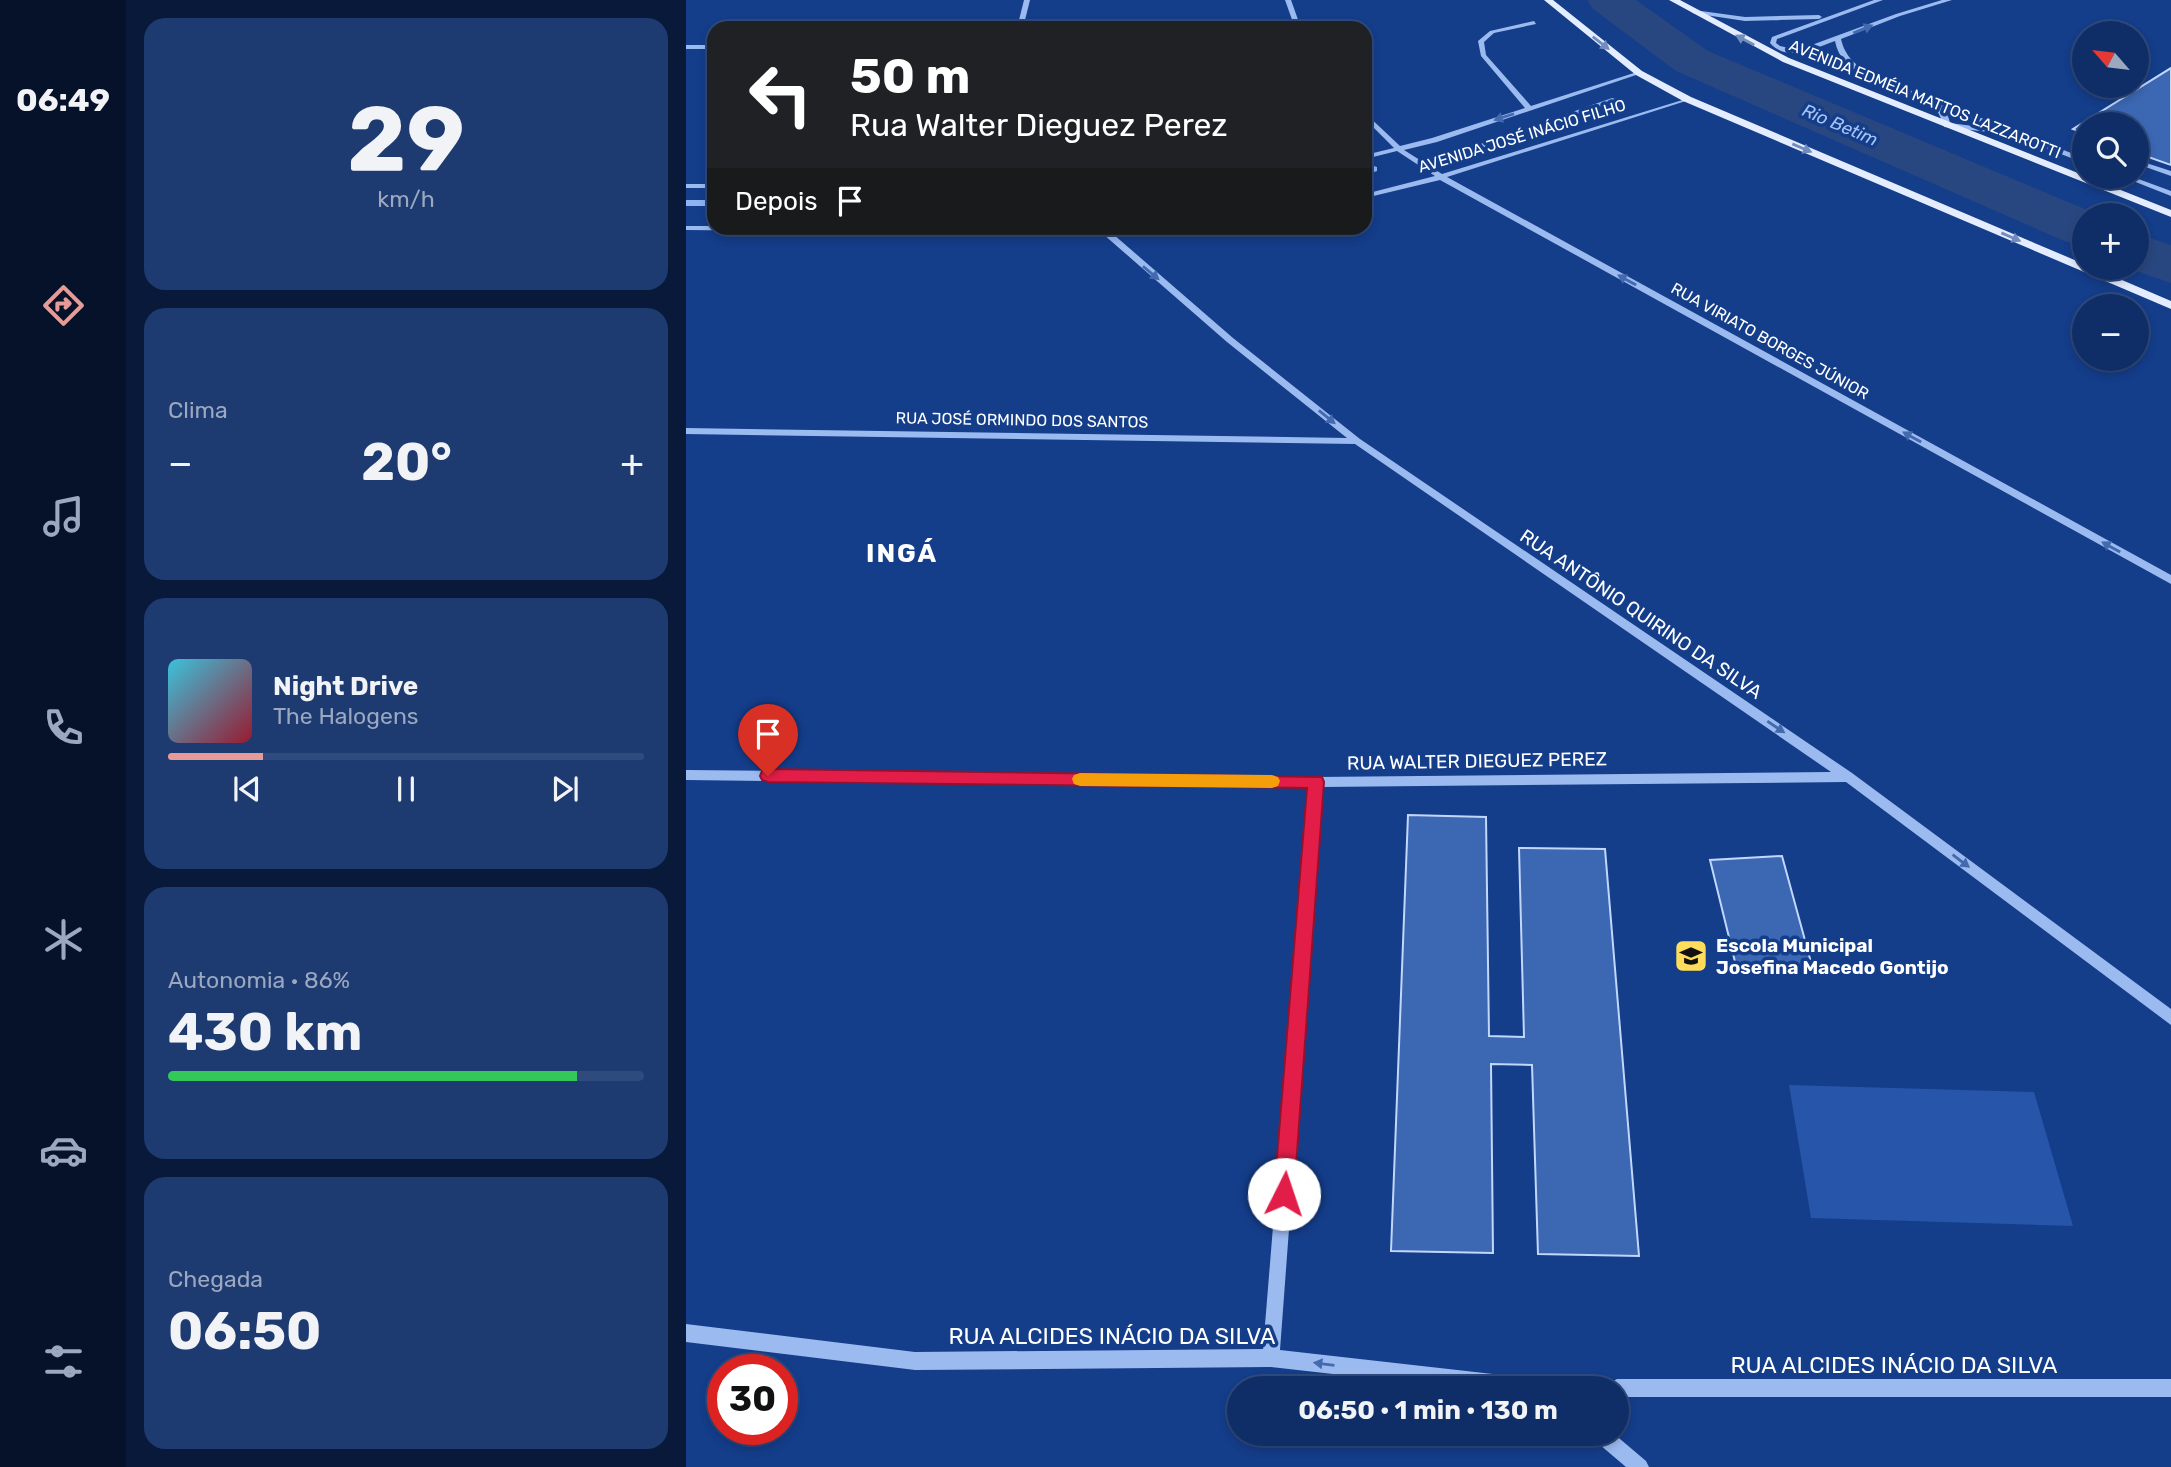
<!DOCTYPE html>
<html lang="pt">
<meta charset="utf-8">
<style>
:root{--surface:#0f2e68;--page:#1d3a71;--text:#f1f3f6;--muted:#9ba8c0;--line:#2f4a7c;--accent:#e69b98}
body{margin:0;font-family:Rubik,sans-serif;background:var(--page);color:var(--text);height:100vh;display:flex;flex-direction:column;font-size:26px;white-space:nowrap}
*{box-sizing:border-box;margin:0}
p{font-size:23px;color:var(--muted)}
.icon{flex:none;width:38px;height:38px;fill:none;stroke:currentColor;stroke-width:2;stroke-linecap:round;stroke-linejoin:round}
.map{position:relative;flex:1;overflow:hidden}
.side{display:flex;flex-direction:column;gap:18px;padding:18px;background:#081939;width:560px}
.side>*{flex:none}
.top-card{position:absolute;left:21px;top:21px;width:665px;height:214px;border-radius:21px;box-shadow:0 4px 10px #0003,0 0 0 2px var(--line);background:#202124;color:#fff;overflow:hidden}
.needle{width:46px;rotate:298deg}
.buttons{position:absolute;left:1386px;top:21px;display:grid;gap:14px}
.buttons a{display:grid;place-items:center;width:77px;height:77px;border-radius:50%;background:var(--surface);box-shadow:0 4px 10px #0003,0 0 0 2px var(--line);font-size:35px}
.speed{position:absolute;left:21px;top:1354px;display:flex;gap:14px;font-size:35px;font-weight:700;text-align:center}
.speed>*{display:grid;place-content:center;width:91px;height:91px;border-radius:50%;background:var(--surface);box-shadow:0 4px 10px #0003,0 0 0 2px var(--line);line-height:1}
.speed .limit{border:10px solid #d22;background:#fff;color:#111}
.pin{position:absolute;display:grid;place-items:center;width:60px;height:60px;color:#fff;margin:-72px -30px;border-radius:50% 50% 50% 0;rotate:-45deg;box-shadow:0 0 7px #0007}
.pin .icon{rotate:45deg}
.me{position:absolute;width:77px;margin:-38px;rotate:4deg;stroke-linejoin:round;filter:drop-shadow(0 0 5px #0008)}
.turn{display:flex;align-items:center;gap:24px;height:147px;padding:0 28px;font-size:32px}
.turn .icon{width:91px;height:91px;stroke-width:2.5}
.turn b{display:block;font-size:49px;line-height:60px}
.then{display:flex;align-items:center;height:66px;padding:0 28px;background:#0003;gap:14px;font-size:26px}
.big{font-size:52px;font-weight:700;line-height:1.1}
.side .widget{flex:1;display:flex;flex-direction:column;justify-content:center;gap:10px;min-width:0;padding:0 24px;border-radius:21px;background:var(--page)}
.side .dial{align-items:center;gap:0}
.dial b{font-size:91px;line-height:1}
.song{display:flex;align-items:center;gap:21px}
.cover{width:84px;height:84px;border-radius:10px;background:linear-gradient(135deg,hsl(190 70% 55%),hsl(350 70% 35%))}
.played{height:7px;border-radius:4px;background:linear-gradient(90deg,var(--accent) 20%,var(--line) 20%)}
.keys{display:flex;justify-content:space-around;direction:ltr}
.heat{display:flex;justify-content:space-between;align-items:center;font-size:38px;direction:ltr}
.charge{height:10px;border-radius:5px;background:linear-gradient(90deg,#34c759 86%,var(--line) 0)}
.trip{position:absolute;left:541px;top:1376px;width:402px;height:70px;border-radius:35px;background:var(--surface);box-shadow:0 4px 10px #0003,0 0 0 2px var(--line);font-weight:700;line-height:70px;text-align:center}
main{display:flex;flex:1;min-height:0}
.menu{display:flex;flex-direction:column;width:126px;justify-content:space-around;align-items:center;background:#06122a;color:var(--muted)}
.menu .icon{width:49px;height:49px}
.menu .selected{color:var(--accent)}
.menu b{font-size:32px;color:var(--text)}
.map>svg:first-child{display:block}
</style>
<main>
<nav class="menu">
<b>06:49</b>
<svg class="icon selected" aria-label="directions" viewBox="0 0 24 24"><path d="M12 3l9 9-9 9-9-9zM9 14v-3h6M13 9l2 2-2 2"/></svg>
<svg class="icon" aria-label="music" viewBox="0 0 24 24"><path d="M9 18V5l10-2v13"/><circle cx="6" cy="18" r="3"/><circle cx="16" cy="16" r="3"/></svg>
<svg class="icon" aria-label="phone" viewBox="0 0 24 24"><path d="M5 4h4l2 5-3 2q2 4 5 5l2-3 5 2v4C11 20 4 13 5 4z"/></svg>
<svg class="icon" aria-label="climate" viewBox="0 0 24 24"><path d="M12 3v18M4 7l16 10M4 17L20 7"/></svg>
<svg class="icon" aria-label="car" viewBox="0 0 24 24"><path d="M5 17H2v-5l4-1 3-4h7l3 4 3 1v5h-3M9 17h6M6 11h13"/><circle cx="7" cy="17" r="2"/><circle cx="17" cy="17" r="2"/></svg>
<svg class="icon" aria-label="filters" viewBox="0 0 24 24"><path d="M4 7h16M4 17h16"/><circle cx="9" cy="7" r="2"/><circle cx="15" cy="17" r="2"/></svg>
</nav>
<section class="side">
<div class="widget dial"><b>29</b><p>km/h</p></div>
<div class="widget"><p>Clima</p>
<div class="heat"><a>−</a><b class="big">20°</b><a>+</a></div>
</div>
<div class="widget">
<div class="song"><i class="cover"></i><div><b>Night Drive</b><p>The Halogens</p></div></div>
<div class="played"></div>
<div class="keys"><svg class="icon" aria-label="previous" viewBox="0 0 24 24"><path d="M18 5L8 12l10 7zM5 5v14"/></svg><svg class="icon" aria-label="pause" viewBox="0 0 24 24"><path d="M8 5v14M16 5v14"/></svg><svg class="icon" aria-label="next" viewBox="0 0 24 24"><path d="M6 5l10 7-10 7zM19 5v14"/></svg></div>
</div>
<div class="widget"><p>Autonomia · 86%</p><b class="big">430 km</b><div class="charge"></div></div>
<div class="widget"><p>Chegada</p><b class="big">06:50</b></div>
</section>
<div class="map">
<svg width="1485" height="1467" viewBox="0 0 1485 1467">
<rect width="100%" height="100%" fill="#143d8a"/>
<path fill="#2655a9" d="M1103,1085L1348,1092L1387,1226L1125,1218Z"/>
<g fill="none" stroke-linecap="round" stroke-linejoin="round">
<path fill="#8db3f3" fill-rule="evenodd" d="M926,98L933,100L773,156L766,154Z
M688,166L691,167V171L679,175V169Z
M0,200H28V206H0Z"/>
<path fill="#284780" fill-rule="evenodd" d="M901,0H950L1022,51L1413,215H1398V246L1378,241L990,71L907,9Z
M1451,234L1485,245V283L1442,268H1451Z"/>
</g>
<path fill="#3c67b3" stroke="#c1d7fb" stroke-width="2" d="M1485,68V165L1451,153V124H1398V133L1387,129Z
M722,815L800,817L803,1036L838,1037L833,848L919,849L953,1256L852,1254L846,1065L805,1064L807,1253L705,1251Z
M1096,856L1126,966L1051,970L1024,860Z"/>
<g fill="none" stroke-linecap="round" stroke-linejoin="round">
<path fill="#9bbaf0" fill-rule="evenodd" d="M338,0H344L337,28H331Z
M599,0H605L615,28H609Z
M1188,0H1197L1091,39L1090,43L1094,46L1112,50L1210,14L1256,0H1266L1214,16L1155,39C1159,57 1170,65 1185,75L1398,158V163L1255,107L1262,115L1264,123L1303,128L1307,130L1303,132L1258,127C1255,118 1252,110 1245,103C1240,100 1231,97 1225,95C1198,84 1155,75 1149,41C1129,48 1102,63 1084,43L1086,37Z
M1008,10L1059,17L1133,15L1136,17L1133,19L1059,21L1006,13Z
M848,21L850,24L808,33L798,42L800,55L845,106L951,72L956,73L751,142L718,150L756,174L1003,98V100L761,177L1485,575V584L754,180L679,198V194L749,176L711,151L679,159V155L708,148L679,119V113L714,146L746,138L839,108L795,56L792,41L804,31Z
M0,45H28V49H0Z
M1451,160L1485,171V176L1451,164Z
M1437,177H1447L1485,191V196Z
M0,184H28V188H0Z
M0,226H28V228L412,229L411,228L427,230L472,228L468,230L427,234L547,338L674,439L1166,773L1485,1009V1025L1160,782L636,787L594,1350L852,1379L858,1382L861,1388H771L585,1367L229,1370L0,1342V1324L229,1352L577,1349L623,787L0,780V770L630,777L1145,772L669,444L0,434V428L661,438L541,342L417,234L0,230Z
M931,1379H1485V1397H931V1388H922L925,1382Z
M904,1433H927L960,1461L963,1467H940L907,1439Z"/>
<path fill="#e4ecff" fill-rule="evenodd" d="M858,0H867L956,71L1005,97L1398,264V268H1408L1485,301V309L997,101L950,75Z
M983,0H994L1103,58L1485,210V217L1097,62Z"/>
</g>
<defs><path id="oneway-solid" d="M-6-.8H1V-3.2L6.5 0L1 3.2V.8H-6Z" transform="scale(1.75)"/></defs>
<g fill="#4369ae">
<use href="#oneway-solid" transform="translate(1177 29) rotate(-22)"/>
<use href="#oneway-solid" transform="translate(818 117) rotate(162)"/>
<use href="#oneway-solid" transform="translate(465 273) rotate(40)"/>
<use href="#oneway-solid" transform="translate(941 280) rotate(-151)"/>
<use href="#oneway-solid" transform="translate(641 417) rotate(39)"/>
<use href="#oneway-solid" transform="translate(1226 437) rotate(-151)"/>
<use href="#oneway-solid" transform="translate(1425 547) rotate(-151)"/>
<use href="#oneway-solid" transform="translate(1090 727) rotate(34)"/>
<use href="#oneway-solid" transform="translate(1275 861) rotate(37)"/>
<use href="#oneway-solid" transform="translate(638 1364) rotate(-173)"/>
</g>
<g fill="#728cbf">
<use href="#oneway-solid" transform="translate(1059 40) rotate(-152)"/>
<use href="#oneway-solid" transform="translate(915 43) rotate(38)"/>
<use href="#oneway-solid" transform="translate(1116 148) rotate(23)"/>
<use href="#oneway-solid" transform="translate(1325 237) rotate(23)"/>
</g>
<path fill="#e11d48" stroke="#92132f" stroke-width="2" d="M82,769L636,777L638,782L608,1194L605,1201L598,1204L591,1201L588,1194L621,788L82,782L76,780L74,776L76,771Z"/>
<path fill="#f59e0b" d="M394,773L586,775L592,777L594,781L592,786L586,788L394,786L388,784L386,779L388,775Z"/>
<defs>
<symbol id="university-square" viewBox="-11 -11 22 22"><rect x="-9" y="-9" width="18" height="18" rx="4" fill="#ffdd5a" stroke="#143d8a"/><path d="M0-5L7-2L0 1L-7-2ZM-4 1L0 2.5L4 1V4Q0 6-4 4Z" fill="#111"/></symbol>
</defs>
<g fill-rule="evenodd">
<use href="#university-square" x="986" y="937" width="38" height="38"/>
</g>
<g text-anchor="middle" dominant-baseline="central" stroke-width="7" stroke-linejoin="round" paint-order="stroke">
<g font-size="16" fill="#fff" stroke="#143d8a">
<text transform="translate(1239 99) rotate(22)">AVENIDA EDMÉIA MATTOS LAZZAROTTI</text>
<text transform="translate(836 136) rotate(-17)">AVENIDA JOSÉ INÁCIO FILHO</text>
<text transform="translate(1084 341) rotate(29)">RUA VIRIATO BORGES JÚNIOR</text>
<text transform="translate(336 420) rotate(1)">RUA JOSÉ ORMINDO DOS SANTOS</text>
</g>
<g font-size="18" font-style="italic" fill="#a6c4f7" stroke="#143d8a">
<text transform="translate(1154 125) rotate(23)">Rio Betim</text>
</g>
<g font-size="19" fill="#fff" stroke="#143d8a">
<text transform="translate(955 614) rotate(34)">RUA ANTÔNIO QUIRINO DA SILVA</text>
<text transform="translate(791 761) rotate(-1)">RUA WALTER DIEGUEZ PEREZ</text>
</g>
<g font-size="19" font-weight="bold" fill="#fff" stroke="#143d8a" text-anchor="start">
<text x="1030" y="945">Escola Municipal<tspan x="1030" dy="22">Josefina Macedo Gontijo</tspan></text>
</g>
<g font-size="23" fill="#fff" stroke="#143d8a">
<text x="426" y="1336">RUA ALCIDES INÁCIO DA SILVA</text>
<text x="1208" y="1365">RUA ALCIDES INÁCIO DA SILVA</text>
</g>
<g font-size="26" font-weight="bold" letter-spacing="2" fill="#fff" stroke="#143d8a">
<text x="216" y="553">INGÁ</text>
</g>
</g>
</svg>
<div class="buttons">
<a><svg class="needle" viewBox="-14 -14 28 28"><path d="M0-13l5 13h-10z" fill="#e53935"/><path d="M0 13l5-13h-10z" fill="#9ba8c0"/></svg></a>
<a><svg class="icon" aria-label="search" viewBox="0 0 24 24"><circle cx="10" cy="10" r="6"/><path d="M15 15l6 6"/></svg></a>
<a>+</a>
<a>−</a>
</div>
<div class="speed"><div class="limit">30</div></div>
<div class="pin" style="left:82px;top:776px;background:#d93025"><svg class="icon" aria-label="arrive" viewBox="0 0 24 24"><path d="M6 21V4h12l-3 4 3 4H6"/></svg></div>
<svg class="me" style="left:598px;top:1194px" viewBox="-20 -20 40 40"><circle r="19" fill="#fff"/><path d="M0-13L10 11 0 6-10 11z" fill="#e11d48"/></svg>
<div class="trip">06:50 · 1 min · 130 m</div>
<div class="top-card">
<div class="turn"><svg class="icon" aria-label="left" viewBox="0 0 24 24"><path d="M17 20v-9H6M10 6l-5 5 5 5"/></svg><div><b>50 m</b>Rua Walter Dieguez Perez</div></div>
<div class="then">Depois<svg class="icon" aria-label="arrive" viewBox="0 0 24 24"><path d="M6 21V4h12l-3 4 3 4H6"/></svg></div>
</div>
</div>
</main>
